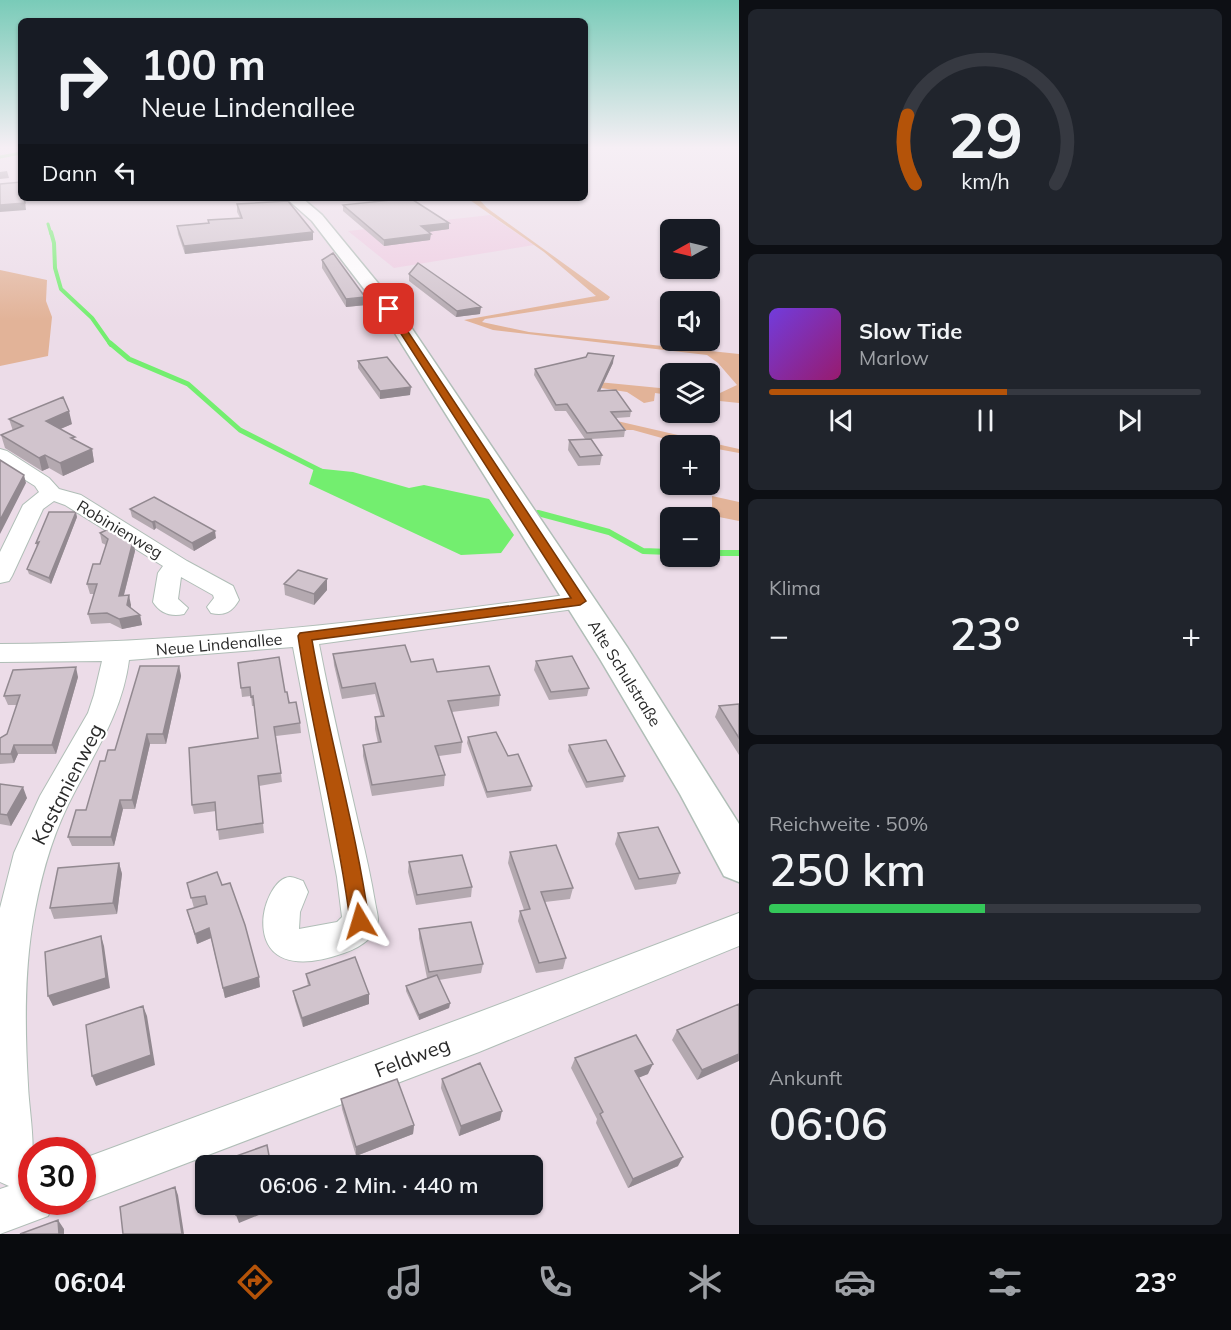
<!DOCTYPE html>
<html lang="de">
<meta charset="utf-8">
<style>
:root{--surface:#171b24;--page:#20242c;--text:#f1f3f6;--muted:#9ea1a6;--line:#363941;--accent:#b45309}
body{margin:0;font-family:Mulish,sans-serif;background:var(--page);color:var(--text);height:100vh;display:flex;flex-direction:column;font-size:22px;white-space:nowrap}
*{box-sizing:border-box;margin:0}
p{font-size:20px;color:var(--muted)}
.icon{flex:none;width:33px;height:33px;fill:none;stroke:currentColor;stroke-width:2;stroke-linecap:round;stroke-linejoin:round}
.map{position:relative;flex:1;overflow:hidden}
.panel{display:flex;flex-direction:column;gap:9px;padding:9px;background:#0d0f14;width:492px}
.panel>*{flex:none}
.top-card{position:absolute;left:18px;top:18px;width:570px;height:183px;border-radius:9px;box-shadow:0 2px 4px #0004;background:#171b24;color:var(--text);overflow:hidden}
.needle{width:39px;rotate:262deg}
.fabs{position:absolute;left:660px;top:219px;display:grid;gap:12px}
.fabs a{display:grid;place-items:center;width:60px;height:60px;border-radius:9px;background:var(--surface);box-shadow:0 2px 4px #0004;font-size:30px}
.speed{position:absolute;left:18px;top:1137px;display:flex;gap:12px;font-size:30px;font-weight:700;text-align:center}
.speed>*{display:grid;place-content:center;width:78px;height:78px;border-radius:50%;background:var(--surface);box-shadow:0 2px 4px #0004;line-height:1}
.speed .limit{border:9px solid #d22;background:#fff;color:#111}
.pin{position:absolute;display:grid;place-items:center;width:51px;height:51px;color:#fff;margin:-26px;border-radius:12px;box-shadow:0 3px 9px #0006}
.me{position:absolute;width:66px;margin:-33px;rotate:353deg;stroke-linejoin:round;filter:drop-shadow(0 0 4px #0008)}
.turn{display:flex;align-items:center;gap:21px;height:126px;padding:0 24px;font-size:27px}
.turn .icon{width:78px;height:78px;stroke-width:2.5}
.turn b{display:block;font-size:42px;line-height:51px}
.then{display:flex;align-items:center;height:57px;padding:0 24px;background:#0003;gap:12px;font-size:22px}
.big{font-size:45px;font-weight:600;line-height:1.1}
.panel .card{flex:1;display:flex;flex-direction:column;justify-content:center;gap:9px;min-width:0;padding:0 21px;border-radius:9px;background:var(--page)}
.panel .dial{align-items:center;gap:0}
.dial svg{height:156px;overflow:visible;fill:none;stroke:var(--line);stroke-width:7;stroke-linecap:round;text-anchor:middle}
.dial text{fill:var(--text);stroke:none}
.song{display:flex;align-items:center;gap:18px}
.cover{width:72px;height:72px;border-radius:9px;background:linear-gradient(135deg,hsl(260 70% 55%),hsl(320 70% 35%))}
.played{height:6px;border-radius:3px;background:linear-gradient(90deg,var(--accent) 55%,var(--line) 55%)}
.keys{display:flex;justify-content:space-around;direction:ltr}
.heat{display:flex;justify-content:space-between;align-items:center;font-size:33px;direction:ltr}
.charge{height:9px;border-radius:4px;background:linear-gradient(90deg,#34c759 50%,var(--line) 0)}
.trip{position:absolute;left:195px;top:1155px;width:348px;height:60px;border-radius:9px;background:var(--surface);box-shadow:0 2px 4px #0004;font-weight:600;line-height:60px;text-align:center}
.menu{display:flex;height:96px;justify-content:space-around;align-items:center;background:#090b0e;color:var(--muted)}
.menu .icon{width:42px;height:42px}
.menu .on{color:var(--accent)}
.menu b{font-size:27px;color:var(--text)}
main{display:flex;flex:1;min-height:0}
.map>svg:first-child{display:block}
</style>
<main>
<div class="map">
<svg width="739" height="1234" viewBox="0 0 739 1234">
<rect width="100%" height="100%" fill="#ecdce8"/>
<path fill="#eecbe1" d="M490,215L534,245L394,268L348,231Z"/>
<path fill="#e2b398" d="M467,198H478L487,208L610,297L608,300L485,319L482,322L529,332L739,354V403L710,400V392L720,393L737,385L718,363L707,355L493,330L464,320L596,296L544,252Z
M0,270L47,280L46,301L52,317L48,356L0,366Z
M598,382L670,389V395L655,393L654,401L644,403L627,392L588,386Z
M617,421L730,447L739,449V453L669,440L633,430H622Z
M712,496L739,502V521L719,517L712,507Z"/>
<path fill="#73ee6f" d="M314,468L353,472L409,488L424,485L489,499L514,535L501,553L461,555L309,484Z"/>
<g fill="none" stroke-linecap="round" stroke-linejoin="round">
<path stroke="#73ee6f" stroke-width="3" d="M0,157L21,153
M48,224L51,234"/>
<path stroke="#73ee6f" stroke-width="4" d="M51,232L54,243L55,268L61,289L92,318L111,345"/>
<path stroke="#73ee6f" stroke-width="5" d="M110,343L129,359L188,384L240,430L321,471"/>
<path stroke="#73ee6f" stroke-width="6" d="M538,513L609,532L643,551L670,552
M710,553H739"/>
<defs>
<path id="minor" d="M0,449L7,451L49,478L59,489L81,495L187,561L233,586L239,600C232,612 225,616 211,613L207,607L214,598L213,595L181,577L178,599L188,608L184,614C171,617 160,613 153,602L158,573L163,566L65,505L54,501L43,509L12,576L9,581L0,583V552L23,505L39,492L35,486L0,464Z
M580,593L589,595L592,601L589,607L319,644C331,707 346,769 360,831C366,855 371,878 375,902C376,908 378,915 378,920C376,938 359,948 344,953C232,993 260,878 290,877C294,877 300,880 303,881L308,892L300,912L299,929L337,922L342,917L337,877L293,647L129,660C122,715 92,756 68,805C49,844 39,884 32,927C24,979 25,1033 28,1085C29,1113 38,1154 28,1179L32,1178V1202H54L48,1216L0,1234V1189L9,1186L0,1182V908L14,853L40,796L88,713L94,695L102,661L0,662V644C195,643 387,620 580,593Z
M739,913V946L479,1052L82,1203L78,1202H82V1159L479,1012Z"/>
<path id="tertiary" d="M286,198H302L322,215L396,305L627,647L739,824V882L724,876L680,794L600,659L381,311L312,221Z"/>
</defs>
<use href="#minor" stroke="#b0beb7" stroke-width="2"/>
<use href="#tertiary" stroke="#b0beb7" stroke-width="3"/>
<use href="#minor" fill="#fff" fill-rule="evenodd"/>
<use href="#tertiary" fill="#fff" fill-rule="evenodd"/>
</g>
<path fill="#b4a9b0" d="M237,204L313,232V240L185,254L178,234L177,226L208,223V220L240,218L237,212Z
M343,205L449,229L428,232L430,240L384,246L343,211Z
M322,260L366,305L346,307L322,268Z
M409,274L480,314L456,317L409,281Z
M358,361L410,395L380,399L358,368Z
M613,363L600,391L631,411L630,417L616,418L625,430L624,437L591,439L602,455L600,465L578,466L568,450L569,440L585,439L566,411H555L534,375L535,369Z
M9,419L72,424L60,429L76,441L92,449L94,462L63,476L49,468L42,471L5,448L1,435L13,431Z
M130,509L216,538L194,551L156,528L154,530L132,517Z
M77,517L51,584L29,574L27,569L37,547L36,543Z
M100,533L133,541L135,551L124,595L131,605V608L140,615L142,625L122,629L110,623L91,624L88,614L94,594H90L87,584L100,564L106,545L102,543Z
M327,579V590L314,605L285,595L284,584Z
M333,654L411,662L500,695L499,706L452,712L462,742L461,753L439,756L445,775L444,786L372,796L363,756V745L378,743L375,729V717H381L375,694L342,699L334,665Z
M536,661L589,688L587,696L549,700L534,670Z
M238,663L285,692L300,723L301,733L276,736L282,782L259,786L264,833L219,840L216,811L194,814L192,805L258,738L254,706H252L251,696L242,697Z
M179,666L181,676L166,744H150L135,809H123L114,846H72L68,837L86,810L115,750Z
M78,677L56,754H18L14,763L0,764V738L7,734L17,705H8L4,696Z
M739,704V755L715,717L719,706Z
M468,737L508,756L532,786L531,791L487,798L467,743Z
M569,745L625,776L623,782L586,788L568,751Z
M0,784L27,798L11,826L0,824Z
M618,833L680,873L676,884L635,890L615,844Z
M510,852L573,888L570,899L545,902L566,958L563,969L536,973L518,921L520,911L524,910L508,863Z
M409,862L472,887L471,897L416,905L408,872Z
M119,863L122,874L117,914L54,919L50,908Z
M217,872L260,987L225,998L211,938L197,944L187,910L194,908L187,883Z
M419,929L483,964L481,973L439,980L450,1003L449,1008L419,1020L406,991V986L427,978L419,938Z
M306,974L369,1004L303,1027L295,1001L293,991L308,986Z
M739,1004L697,1080L672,1040L677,1030Z
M575,1058L648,1074L639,1077L678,1166L628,1188L596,1123L597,1119L571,1068Z
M442,1079L500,1120L459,1136L441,1088Z
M341,1099L414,1125L413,1134L356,1156L342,1109Z"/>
<path fill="#928990" d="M7,171L9,178L0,179V172Z
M24,198H54L25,201L26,210L0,212V205Z
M449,223V229L420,233L421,226Z
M313,232V240L185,254L184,246Z
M431,234L430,240L384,246V240Z
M365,297L366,305L346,307V299Z
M481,307L480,314L456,317L457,311Z
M614,356L613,363L597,397L598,391Z
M411,387L410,395L380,399V391Z
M69,411L72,424L49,434L46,421Z
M92,449L94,462L63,476L60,463Z
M45,455L49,468L42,471L39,458Z
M24,475L26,483L0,534V520Z
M76,512L77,517L51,584L49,578Z
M155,521L156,528L154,530L152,522Z
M215,531L216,538L194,551L192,543Z
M133,541L135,551L121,606L119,596Z
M327,579V590L314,605V594Z
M129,595L131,605L129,615L127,605Z
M140,615L142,625L122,629L119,619Z
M179,666L181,676L166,744L163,734Z
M76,667L78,677L56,754L52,745Z
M147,734L150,744L135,809L132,800Z
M14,745L18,754L14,763L11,754Z
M23,787L27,798L11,826L7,815Z
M120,800L123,809L114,846L111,837Z
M119,863L122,874L117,914L113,903Z
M209,928L211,938L197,944L195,934Z
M101,936L104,946L110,988L53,1006L48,996Z
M259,977L260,987L225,998L223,988Z
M369,994V1004L303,1027L302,1018Z
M450,1003L449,1008L419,1020V1015Z
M143,1006L147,1016L155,1065L96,1086L92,1076Z
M739,1054V1061L697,1080L702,1070Z
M653,1064L648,1074L631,1081L635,1071Z
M502,1111L500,1120L459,1136L461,1126Z
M414,1125L413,1134L356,1156V1147Z
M683,1157L678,1166L628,1188L633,1179Z
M175,1187L178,1195L184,1234H182Z
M262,1204H280L281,1206L239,1223L236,1215Z
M58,1220L64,1229V1234H59Z"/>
<path fill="#d1c4cd" stroke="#928990" stroke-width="1.5" d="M21,182V198H24L25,203L0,205V184Z
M410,198L449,223L421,226L431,234L384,240L343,205Z
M288,201L313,232L184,246L177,226L209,223L208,220L242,218L237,204Z
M333,253L365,297L346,299L322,260Z
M418,263L481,307L457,311L409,274Z
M588,353L614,356L598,391L616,390L631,411L611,412L625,430L587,433L567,404L556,405L535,369L586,357Z
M387,357L411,387L380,391L358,361Z
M63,397L69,411L46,421L75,437L71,438L92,449L60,463L45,455L39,458L1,435L23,426L9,419Z
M591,439L602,455L580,457L569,440Z
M0,460L24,475L0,520Z
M154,497L215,531L192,543L155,521L152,522L130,509Z
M49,512H76L49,578L27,569L39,542L36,543Z
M111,528L133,541L119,596L129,595L127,605L140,615L119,619L107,613L88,614L97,584H87L93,564H100L108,539L100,533Z
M298,570L327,579L314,594L284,584Z
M405,645L411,662L433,659L437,672L489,666L500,695L448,701L462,742L435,746L445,775L372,785L363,745L381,742L375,717L384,716L375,683L342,688L333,654Z
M572,656L589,688L551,692L536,661Z
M279,657L285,692H287L289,703L296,702L300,723L274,727L281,773L258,776L263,823L217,830L215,802L192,805L189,748L258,738L253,696L251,697L250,687L241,688L238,663Z
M140,666H179L163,734H147L132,800H120L111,837H68L76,810H86L100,761H105L108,750H115Z
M76,667L52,745H14L11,754H0V738L7,734L20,695L4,696L13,670Z
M739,704V738L719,706Z
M496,732L508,756L518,754L532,786L487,792L468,737Z
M606,740L625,776L587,782L569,745Z
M0,784L23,787L7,815L0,814Z
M658,827L680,873L639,879L618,833Z
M556,845L573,888L541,892L566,958L539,963L520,911L530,909L510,852Z
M462,855L472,887L417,895L409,862Z
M119,863L113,903L50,908L58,868Z
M217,872L222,885L230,883L245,925L259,977L223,988L209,928L195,934L187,910L207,904L205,896L191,898L187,883Z
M471,922L483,964L429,972L419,929Z
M101,936L106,978L48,996L45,952Z
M355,957L369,994L302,1018L293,991L310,985L306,974Z
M437,975L450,1003L419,1015L406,986Z
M739,1004V1054L702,1070L677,1030Z
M143,1006L151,1055L92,1076L86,1025Z
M636,1035L653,1064L635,1071L683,1157L633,1179L600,1114L603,1112L575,1058Z
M480,1063L502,1111L461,1126L442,1079Z
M397,1079L414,1125L356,1147L341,1099Z
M267,1145L271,1166H226L225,1160Z
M175,1187L182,1234H123L120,1207Z
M234,1204H262L236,1215Z
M58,1220L59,1234H20Z"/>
<linearGradient id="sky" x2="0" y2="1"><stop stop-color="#79cbb8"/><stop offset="0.46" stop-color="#f6eff5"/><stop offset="1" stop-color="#f6eff5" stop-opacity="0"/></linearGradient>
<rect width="739" height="321" fill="url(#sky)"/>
<path fill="#b45309" stroke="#753606" stroke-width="1.5" d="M389,306L393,309L586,601L580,605L312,640C328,734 356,827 369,921L366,928L360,930L353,928L350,921C338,825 312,732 298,636L300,633L571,598L385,309Z"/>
<g text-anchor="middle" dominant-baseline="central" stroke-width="4.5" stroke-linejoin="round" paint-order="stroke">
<g font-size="16" fill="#2a2a2a" stroke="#fff">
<text transform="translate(120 529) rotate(31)">Robinienweg</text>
<text transform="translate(219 644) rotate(-5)">Neue Lindenallee</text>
<text transform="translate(625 673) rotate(58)">Alte Schulstraße</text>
</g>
<g font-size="20" fill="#2a2a2a" stroke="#fff">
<text transform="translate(67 784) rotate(-63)">Kastanienweg</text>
<text transform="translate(412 1057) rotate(-21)">Feldweg</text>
</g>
</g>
</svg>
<div class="fabs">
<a><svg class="needle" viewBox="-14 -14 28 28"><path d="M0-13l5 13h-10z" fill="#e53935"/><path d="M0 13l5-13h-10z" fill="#9ea1a6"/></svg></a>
<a><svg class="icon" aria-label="sound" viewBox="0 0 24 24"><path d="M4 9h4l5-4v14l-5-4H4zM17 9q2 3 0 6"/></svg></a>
<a><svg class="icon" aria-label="layers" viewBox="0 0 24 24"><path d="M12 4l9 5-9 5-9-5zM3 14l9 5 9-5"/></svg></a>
<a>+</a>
<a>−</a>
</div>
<div class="speed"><div class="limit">30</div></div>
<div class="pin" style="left:389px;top:309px;background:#d93025"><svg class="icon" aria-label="arrive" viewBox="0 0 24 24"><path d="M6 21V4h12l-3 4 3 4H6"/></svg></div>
<svg class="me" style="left:360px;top:921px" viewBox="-20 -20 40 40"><path d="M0-17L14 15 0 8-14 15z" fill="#b45309" stroke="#fff" stroke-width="4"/></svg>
<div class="trip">06:06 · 2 Min. · 440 m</div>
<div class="top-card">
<div class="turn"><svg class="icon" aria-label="right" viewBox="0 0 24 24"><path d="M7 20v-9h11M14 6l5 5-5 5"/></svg><div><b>100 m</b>Neue Lindenallee</div></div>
<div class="then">Dann<svg class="icon" aria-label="left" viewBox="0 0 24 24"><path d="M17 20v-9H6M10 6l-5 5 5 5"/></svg></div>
</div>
</div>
<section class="panel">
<div class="card dial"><svg viewBox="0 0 100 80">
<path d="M14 69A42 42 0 1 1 86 69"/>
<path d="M14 69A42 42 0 0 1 10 34" stroke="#b45309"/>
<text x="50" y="56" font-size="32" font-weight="700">29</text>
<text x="50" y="72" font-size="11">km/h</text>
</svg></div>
<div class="card">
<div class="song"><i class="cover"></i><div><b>Slow Tide</b><p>Marlow</p></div></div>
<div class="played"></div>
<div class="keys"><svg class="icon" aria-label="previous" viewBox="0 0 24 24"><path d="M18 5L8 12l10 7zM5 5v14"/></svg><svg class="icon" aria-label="pause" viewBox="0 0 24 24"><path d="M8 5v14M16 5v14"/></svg><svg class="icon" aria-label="next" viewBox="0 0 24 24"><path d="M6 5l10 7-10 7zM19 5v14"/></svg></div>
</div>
<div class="card"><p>Klima</p>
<div class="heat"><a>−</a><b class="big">23°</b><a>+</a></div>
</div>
<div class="card"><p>Reichweite · 50%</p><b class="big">250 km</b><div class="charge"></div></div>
<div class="card"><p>Ankunft</p><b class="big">06:06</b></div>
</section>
</main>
<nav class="menu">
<b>06:04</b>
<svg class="icon on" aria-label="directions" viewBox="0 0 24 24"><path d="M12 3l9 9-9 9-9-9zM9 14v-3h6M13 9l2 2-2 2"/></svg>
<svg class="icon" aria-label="music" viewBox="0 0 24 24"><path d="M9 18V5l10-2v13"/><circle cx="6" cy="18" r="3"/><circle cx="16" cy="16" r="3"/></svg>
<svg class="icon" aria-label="phone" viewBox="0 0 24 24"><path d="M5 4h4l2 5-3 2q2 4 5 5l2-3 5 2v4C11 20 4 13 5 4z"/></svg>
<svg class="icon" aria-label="climate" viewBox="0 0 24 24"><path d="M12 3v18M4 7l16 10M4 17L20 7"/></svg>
<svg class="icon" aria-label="car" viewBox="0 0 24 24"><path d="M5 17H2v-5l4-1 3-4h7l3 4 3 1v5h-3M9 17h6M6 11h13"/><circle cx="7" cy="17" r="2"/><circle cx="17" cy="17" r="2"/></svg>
<svg class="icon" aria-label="filters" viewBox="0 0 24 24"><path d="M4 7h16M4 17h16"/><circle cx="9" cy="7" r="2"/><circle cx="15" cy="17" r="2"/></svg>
<b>23°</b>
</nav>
